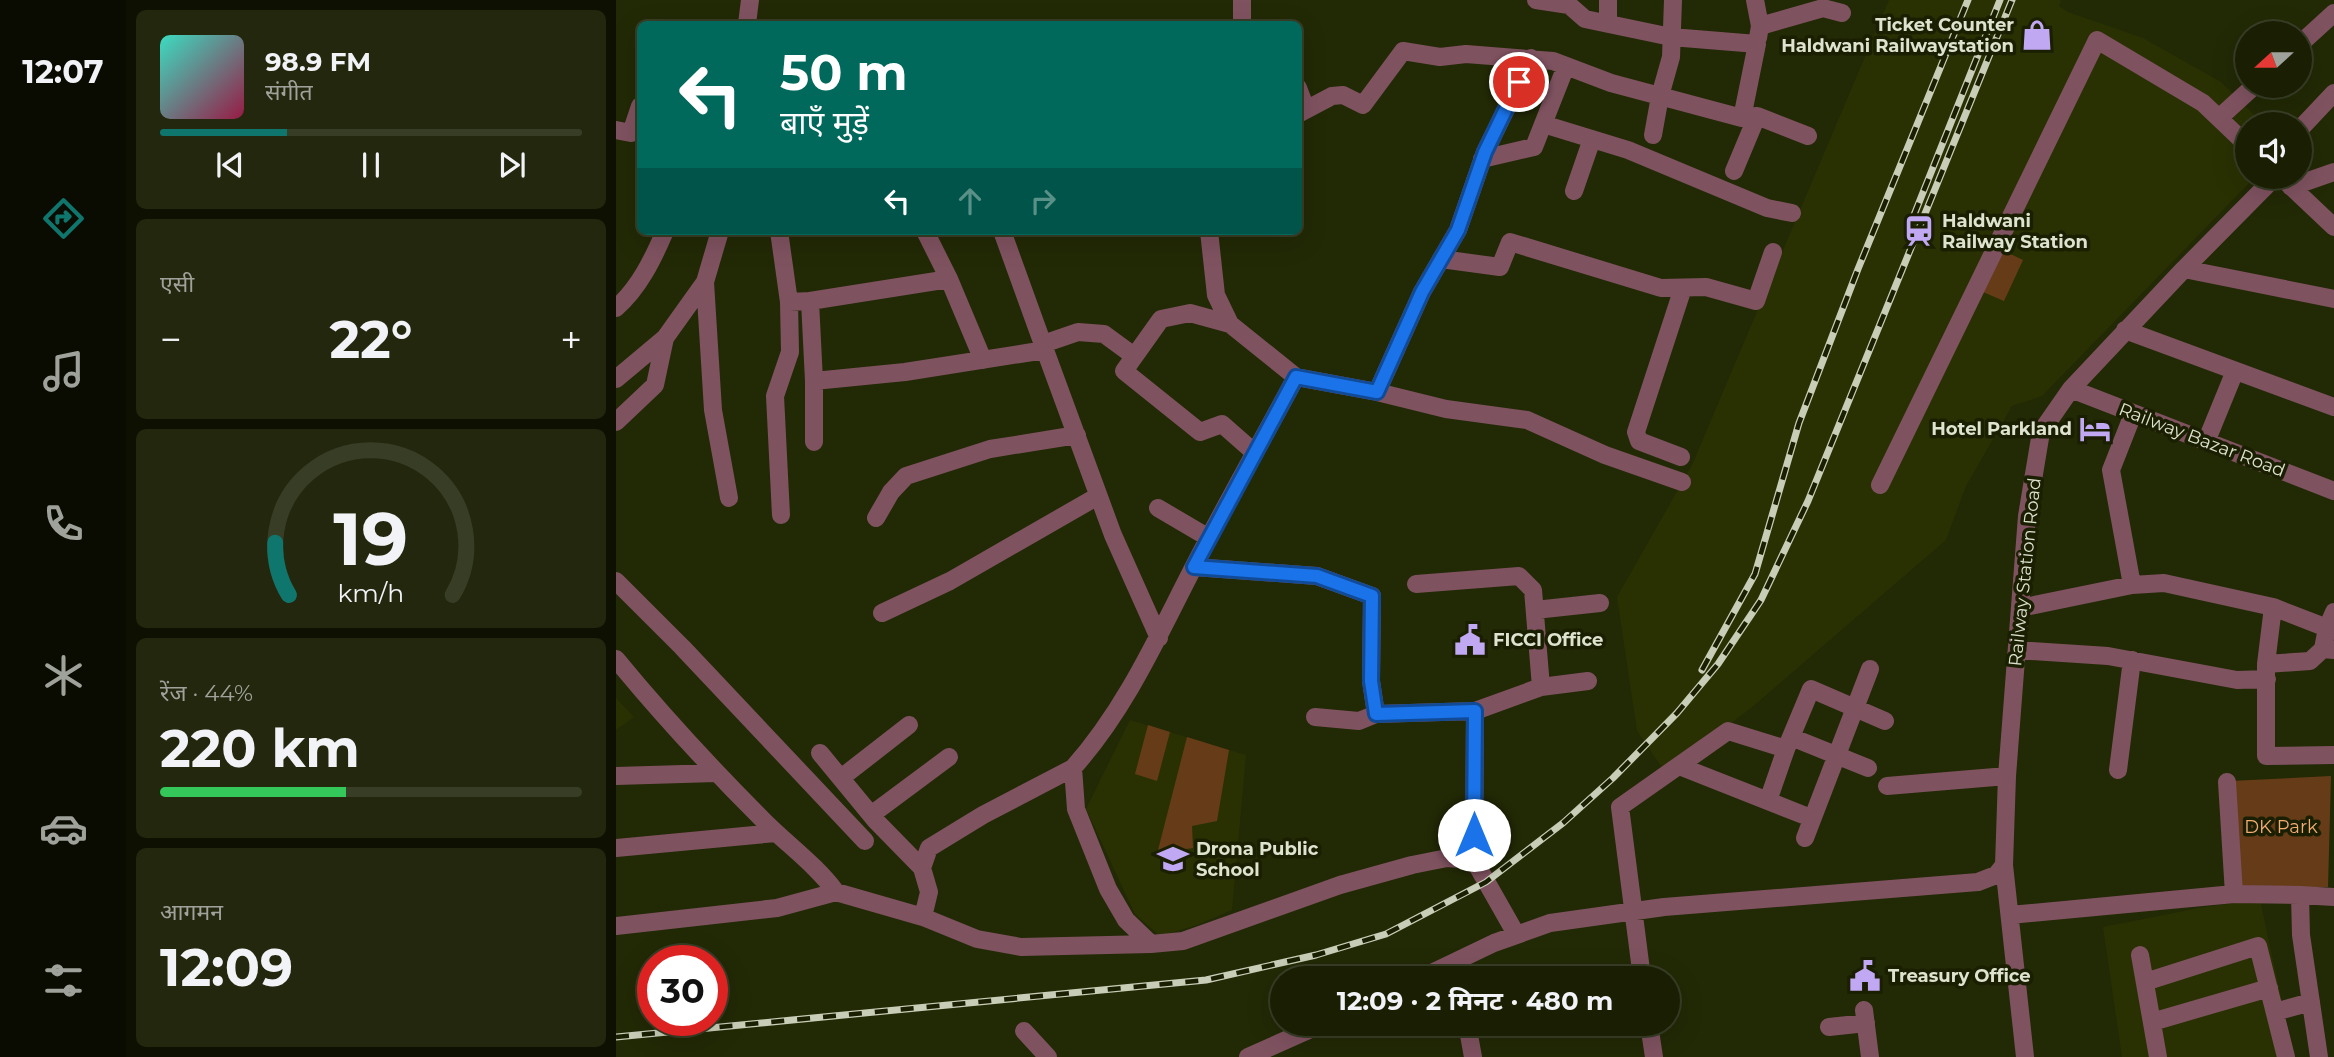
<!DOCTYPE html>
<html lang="hi">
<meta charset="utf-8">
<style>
:root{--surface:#1a1f04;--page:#23270e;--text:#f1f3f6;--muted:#9fa29a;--line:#383d26;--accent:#0f766e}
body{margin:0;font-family:Montserrat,"Noto Sans Devanagari",sans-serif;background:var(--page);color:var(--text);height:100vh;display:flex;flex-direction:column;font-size:26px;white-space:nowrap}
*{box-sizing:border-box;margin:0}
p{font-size:23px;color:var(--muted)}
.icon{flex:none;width:38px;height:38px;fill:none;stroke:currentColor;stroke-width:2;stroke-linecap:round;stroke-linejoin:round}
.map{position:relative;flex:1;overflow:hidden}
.side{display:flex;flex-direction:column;gap:10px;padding:10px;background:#0e1102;width:490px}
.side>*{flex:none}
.guide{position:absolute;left:21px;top:21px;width:665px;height:214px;border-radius:10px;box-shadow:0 7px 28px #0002,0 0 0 2px var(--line);background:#00695c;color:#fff;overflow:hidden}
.needle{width:46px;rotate:249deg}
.fabs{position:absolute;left:1619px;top:21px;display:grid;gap:14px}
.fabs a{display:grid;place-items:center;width:77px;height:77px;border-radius:50%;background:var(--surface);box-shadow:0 7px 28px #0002,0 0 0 2px var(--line);font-size:35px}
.speed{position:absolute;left:21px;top:945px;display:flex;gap:14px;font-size:35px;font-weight:700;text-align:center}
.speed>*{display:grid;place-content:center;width:91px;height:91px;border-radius:50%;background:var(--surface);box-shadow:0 7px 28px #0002,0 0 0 2px var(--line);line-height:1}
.speed .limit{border:10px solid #d22;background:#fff;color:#111}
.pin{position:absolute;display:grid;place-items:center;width:60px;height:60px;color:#fff;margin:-30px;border:4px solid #fff;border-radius:50%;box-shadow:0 2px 7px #0007}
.me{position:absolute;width:77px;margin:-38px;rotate:0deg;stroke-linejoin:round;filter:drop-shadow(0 0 5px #0008)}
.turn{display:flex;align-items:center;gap:24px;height:147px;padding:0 28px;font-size:32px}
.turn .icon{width:91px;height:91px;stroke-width:2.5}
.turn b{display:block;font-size:49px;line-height:60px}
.lanes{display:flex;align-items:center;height:66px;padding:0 28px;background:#0003;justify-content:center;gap:35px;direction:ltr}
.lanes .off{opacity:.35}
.big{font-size:52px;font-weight:700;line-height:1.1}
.side .card{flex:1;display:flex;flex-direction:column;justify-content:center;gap:10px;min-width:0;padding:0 24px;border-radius:10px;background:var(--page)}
.side .dial{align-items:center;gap:0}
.dial svg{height:182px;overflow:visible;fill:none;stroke:var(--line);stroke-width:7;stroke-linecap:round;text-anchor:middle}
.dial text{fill:var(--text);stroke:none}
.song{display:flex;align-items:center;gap:21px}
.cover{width:84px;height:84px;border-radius:10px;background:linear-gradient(135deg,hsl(170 70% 55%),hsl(340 70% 35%))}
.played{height:7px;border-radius:4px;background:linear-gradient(90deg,var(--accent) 30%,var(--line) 30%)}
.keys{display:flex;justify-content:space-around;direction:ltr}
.heat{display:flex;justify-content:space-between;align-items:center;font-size:38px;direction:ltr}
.charge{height:10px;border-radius:5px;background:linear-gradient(90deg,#34c759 44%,var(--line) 0)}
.trip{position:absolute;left:654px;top:966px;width:410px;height:70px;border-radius:35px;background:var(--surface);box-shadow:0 7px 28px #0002,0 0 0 2px var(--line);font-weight:700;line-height:70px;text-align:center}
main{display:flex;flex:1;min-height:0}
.menu{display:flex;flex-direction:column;width:126px;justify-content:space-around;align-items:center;background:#0a0c02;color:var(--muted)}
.menu .icon{width:49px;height:49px}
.menu .selected{color:var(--accent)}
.menu b{font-size:32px;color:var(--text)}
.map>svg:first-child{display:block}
</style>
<main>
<nav class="menu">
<b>12:07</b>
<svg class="icon selected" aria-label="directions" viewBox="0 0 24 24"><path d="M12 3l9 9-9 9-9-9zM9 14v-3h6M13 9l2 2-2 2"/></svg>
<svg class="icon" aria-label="music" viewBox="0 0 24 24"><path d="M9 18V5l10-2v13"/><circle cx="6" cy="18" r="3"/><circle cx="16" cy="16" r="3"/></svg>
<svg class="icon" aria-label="phone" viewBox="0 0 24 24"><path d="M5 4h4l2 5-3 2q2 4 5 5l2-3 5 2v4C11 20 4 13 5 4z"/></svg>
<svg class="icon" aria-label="climate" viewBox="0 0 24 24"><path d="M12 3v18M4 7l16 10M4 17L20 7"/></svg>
<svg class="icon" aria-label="car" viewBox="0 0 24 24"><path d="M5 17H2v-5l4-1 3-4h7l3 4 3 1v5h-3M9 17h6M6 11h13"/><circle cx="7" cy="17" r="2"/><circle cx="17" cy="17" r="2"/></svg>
<svg class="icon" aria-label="filters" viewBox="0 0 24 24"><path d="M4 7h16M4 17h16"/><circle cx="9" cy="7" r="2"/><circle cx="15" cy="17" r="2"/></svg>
</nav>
<section class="side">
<div class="card">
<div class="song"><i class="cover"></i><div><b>98.9 FM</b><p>संगीत</p></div></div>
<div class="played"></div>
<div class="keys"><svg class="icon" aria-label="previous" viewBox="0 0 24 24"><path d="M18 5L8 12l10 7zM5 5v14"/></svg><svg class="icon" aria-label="pause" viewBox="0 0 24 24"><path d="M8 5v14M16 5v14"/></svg><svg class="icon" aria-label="next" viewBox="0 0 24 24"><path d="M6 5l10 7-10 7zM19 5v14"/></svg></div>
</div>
<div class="card"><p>एसी</p>
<div class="heat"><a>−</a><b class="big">22°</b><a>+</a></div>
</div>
<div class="card dial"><svg viewBox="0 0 100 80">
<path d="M14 69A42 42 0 1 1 86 69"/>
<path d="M14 69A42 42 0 0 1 8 46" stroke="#0f766e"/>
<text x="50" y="56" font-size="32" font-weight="700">19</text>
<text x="50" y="72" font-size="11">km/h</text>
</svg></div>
<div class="card"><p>रेंज · 44%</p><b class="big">220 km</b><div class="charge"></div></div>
<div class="card"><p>आगमन</p><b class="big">12:09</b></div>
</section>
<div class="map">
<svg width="1718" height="1057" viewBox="0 0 1718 1057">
<rect width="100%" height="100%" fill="#222905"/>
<path fill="#293103" d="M1273,0H1445L1443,6L1452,12L1527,38L1605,82L1647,124H1631V177H1639L1426,396L1396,406L1350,486L1330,540L1134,709L1049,772L1021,731L1001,597L1076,465Z
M0,698L18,717L0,730Z
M514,720L630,755L616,910L581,925L544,936L519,914L470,809Z
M1644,900L1678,1057H1506L1487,927L1588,907Z"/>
<path fill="#663c18" d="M1386,250L1407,260L1388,301L1367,292Z
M532,725L554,732L541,781L519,774Z
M571,737L613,750L601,821L576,826L577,848L557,851L555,857L541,854Z
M1715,776L1712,887H1621L1614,781Z"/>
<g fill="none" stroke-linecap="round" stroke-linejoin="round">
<path stroke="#7f5260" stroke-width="18" d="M992,0V24
M1139,0L1144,26L1142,38
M131,24L134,0
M626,24V0
M1144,26L1207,8L1226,13
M1684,44L1718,13
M682,88L690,109
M682,114L716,96L727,95L747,105L787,51L824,57L850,54L937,61L995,83L1126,118L1141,44L1055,37L969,19L953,5L920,0
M1126,118L1141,116L1192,136
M1603,118L1638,86
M927,124L1012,150L1151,208L1176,213
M1684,129L1718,93
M0,130L15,133L24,106
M1037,135L1044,96L1055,57L1057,0
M866,159L918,147L950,66
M1118,171L1141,116
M1665,177L1718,227
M1675,187L1718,172
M958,191L976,139
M163,231L173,302L194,301L198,381L289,372L429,350L497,535L543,638
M309,231L333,279L367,360
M386,231L429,350
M825,259L884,267L894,242L1045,288L1090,287L1140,301L1157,252
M1568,269L1718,299
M89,282L97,410L113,498
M194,301L333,279
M0,308C23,288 37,259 49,231
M614,324L574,313L545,319L508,371L584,432L606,424L639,453
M1509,330L1718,407
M427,344L462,332L488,334L518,356
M680,377L761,392L830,409L911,420L989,455L1066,482
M0,379L49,338
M198,381V442
M1455,389L1718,491
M761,392L806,292L842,230L869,152L915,58
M0,422L39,385L49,338L89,282L104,231
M1590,442L1619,371
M1065,457L1023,441L1020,432L1067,288
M1264,485L1481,40L1587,103L1631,145
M542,508L593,538
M165,515L159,396L174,352L173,302
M260,518L275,492L290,476L374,449L461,435
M578,567L701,576L756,596L755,681L760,714L859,711L925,687L917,590L903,576L800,584
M0,581L66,647L249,841
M1516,585L1495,470L1517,414
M1657,607L1650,664V756L1718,755
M1404,608L1516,585L1548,583L1657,607L1711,628L1707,649L1718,650
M919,610L984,603
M266,613L334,581L482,496
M1711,628L1718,612
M1401,650L1492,656L1621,680L1651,679
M0,659C46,715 96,769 148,821C172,845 200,865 220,892
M1650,664L1694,661L1707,649
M925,687L972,681
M699,717L743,721L760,714
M1175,737L1252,768
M204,753L260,821L306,868
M1063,766L1195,818
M1502,770L1516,660
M0,776L100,773
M225,778L293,725
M1611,782L1618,894
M1271,786L1391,776
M1152,801L1170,749L1195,689L1269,721
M255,815L333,757
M1189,838L1254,669
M0,848L160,833
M858,860L859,711
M1394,915L1618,894L1684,895
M307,917L313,892L306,868L313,848L367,815L457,768
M0,926L161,908L220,892L307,917L361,939L405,947L535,944L567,941L724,885L796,865L831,858L858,860L900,934
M535,944L510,920L492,889L460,809L457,768C515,703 548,622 588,547C618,490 650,433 680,377L614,324L600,295L593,231
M1524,955L1542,1057
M805,978L878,943L934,923L1048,907L1362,882L1380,875L1388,865
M1026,978L1004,807L1112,731L1170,749
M1529,982L1642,946L1670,1057
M1248,1010L1254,1057
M1659,1012L1695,1002
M1536,1022L1653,988
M851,1024L857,1057
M1033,1024L1038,1057
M1213,1027L1250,1023
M408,1031L432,1057
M632,1057L706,1024
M1409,1057L1388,865L1391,776L1411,516L1425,432L1455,389L1568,269L1659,177
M1703,1057L1685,935L1684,895L1718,897"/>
<defs>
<path id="rail" d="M1298,215L1384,0
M1086,670L1139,574L1183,423L1242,269L1352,0
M0,1037L590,980L700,955L770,934L870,882L947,823L997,778L1061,713L1102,664L1145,600L1192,501L1396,0"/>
</defs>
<use href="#rail" stroke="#c8cdb7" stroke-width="7"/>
<use href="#rail" stroke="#191f00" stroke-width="4.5" stroke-dasharray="13" stroke-linecap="butt"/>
</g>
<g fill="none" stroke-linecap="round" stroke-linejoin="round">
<defs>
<path id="route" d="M858,835L859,711L760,714L755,681L756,596L701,576L578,567L680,377L761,392L806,292L842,230L869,152L903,82"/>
</defs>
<use href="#route" stroke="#114b97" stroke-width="18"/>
<use href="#route" stroke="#1a73e8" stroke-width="12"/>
</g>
<defs>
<symbol id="shop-bare" viewBox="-9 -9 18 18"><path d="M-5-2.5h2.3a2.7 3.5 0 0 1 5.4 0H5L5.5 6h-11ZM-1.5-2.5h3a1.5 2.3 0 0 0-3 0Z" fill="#c1a8f3" stroke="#191f00" stroke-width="2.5" paint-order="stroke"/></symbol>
<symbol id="station-bare" viewBox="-9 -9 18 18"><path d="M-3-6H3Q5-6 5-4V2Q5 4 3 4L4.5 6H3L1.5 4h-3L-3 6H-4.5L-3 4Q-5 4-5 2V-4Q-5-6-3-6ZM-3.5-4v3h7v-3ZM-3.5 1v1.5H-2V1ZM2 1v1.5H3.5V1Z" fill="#c1a8f3" stroke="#191f00" stroke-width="2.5" paint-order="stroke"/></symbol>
<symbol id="hotel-bare" viewBox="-9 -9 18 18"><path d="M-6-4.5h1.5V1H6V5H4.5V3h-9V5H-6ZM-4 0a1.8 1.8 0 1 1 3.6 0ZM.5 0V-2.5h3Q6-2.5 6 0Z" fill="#c1a8f3" stroke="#191f00" stroke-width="2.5" paint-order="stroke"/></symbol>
<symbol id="civic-bare" viewBox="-9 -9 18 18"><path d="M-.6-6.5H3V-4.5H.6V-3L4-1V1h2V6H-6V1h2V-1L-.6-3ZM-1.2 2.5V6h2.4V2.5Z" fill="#c1a8f3" stroke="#191f00" stroke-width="2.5" paint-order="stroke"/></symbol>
<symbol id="school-bare" viewBox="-9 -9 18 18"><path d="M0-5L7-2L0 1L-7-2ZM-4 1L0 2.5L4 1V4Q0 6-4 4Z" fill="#c1a8f3" stroke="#191f00" stroke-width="2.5" paint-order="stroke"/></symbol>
</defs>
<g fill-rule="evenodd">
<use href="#shop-bare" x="1399" y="13" width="44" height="44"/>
<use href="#station-bare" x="1281" y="209" width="44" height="44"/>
<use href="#hotel-bare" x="1457" y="407" width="44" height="44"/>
<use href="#civic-bare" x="832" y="618" width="44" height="44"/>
<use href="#school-bare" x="535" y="837" width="44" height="44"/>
<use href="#civic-bare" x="1227" y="954" width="44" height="44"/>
</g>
<g text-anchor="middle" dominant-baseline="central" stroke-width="7" stroke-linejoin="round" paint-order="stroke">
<g font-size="18" font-weight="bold" fill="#dee3cf" stroke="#191f00" text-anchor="start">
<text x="1398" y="25" text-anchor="end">Ticket Counter<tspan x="1398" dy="21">Haldwani Railwaystation</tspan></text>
<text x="1326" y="221">Haldwani<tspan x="1326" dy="21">Railway Station</tspan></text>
<text x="1456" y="429" text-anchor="end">Hotel Parkland</text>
<text x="877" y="640">FICCI Office</text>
<text x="580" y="849">Drona Public<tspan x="580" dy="21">School</tspan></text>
<text x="1272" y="976">Treasury Office</text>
</g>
<g font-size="18" fill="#dee3cf" stroke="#191f00">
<text transform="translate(1586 440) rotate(21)">Railway Bazar Road</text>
<text transform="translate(1409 572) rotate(-84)">Railway Station Road</text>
</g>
<g font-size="18" fill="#f3ac74" stroke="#191f00">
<text x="1665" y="827">DK Park</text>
</g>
</g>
</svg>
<div class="fabs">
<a><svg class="needle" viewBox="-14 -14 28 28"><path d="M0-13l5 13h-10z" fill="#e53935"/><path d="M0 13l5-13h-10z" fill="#9fa29a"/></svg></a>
<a><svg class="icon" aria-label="sound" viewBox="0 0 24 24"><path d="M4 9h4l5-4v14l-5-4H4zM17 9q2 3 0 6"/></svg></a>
</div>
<div class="speed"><div class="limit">30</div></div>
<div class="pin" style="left:903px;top:82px;background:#d93025"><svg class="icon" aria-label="arrive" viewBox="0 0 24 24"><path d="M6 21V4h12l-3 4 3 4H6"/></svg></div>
<svg class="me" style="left:858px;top:835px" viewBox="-20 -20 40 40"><circle r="19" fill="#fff"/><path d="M0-13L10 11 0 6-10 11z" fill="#1a73e8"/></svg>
<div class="trip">12:09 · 2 मिनट · 480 m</div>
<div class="guide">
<div class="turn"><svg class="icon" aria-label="left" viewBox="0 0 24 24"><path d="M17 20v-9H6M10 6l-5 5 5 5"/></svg><div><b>50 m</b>बाएँ मुड़ें</div></div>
<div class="lanes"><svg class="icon" aria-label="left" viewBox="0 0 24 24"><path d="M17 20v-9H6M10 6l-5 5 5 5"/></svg><svg class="icon off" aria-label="ahead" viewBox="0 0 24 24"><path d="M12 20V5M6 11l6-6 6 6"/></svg><svg class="icon off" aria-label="right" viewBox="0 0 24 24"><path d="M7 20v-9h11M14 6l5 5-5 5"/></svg></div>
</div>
</div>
</main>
